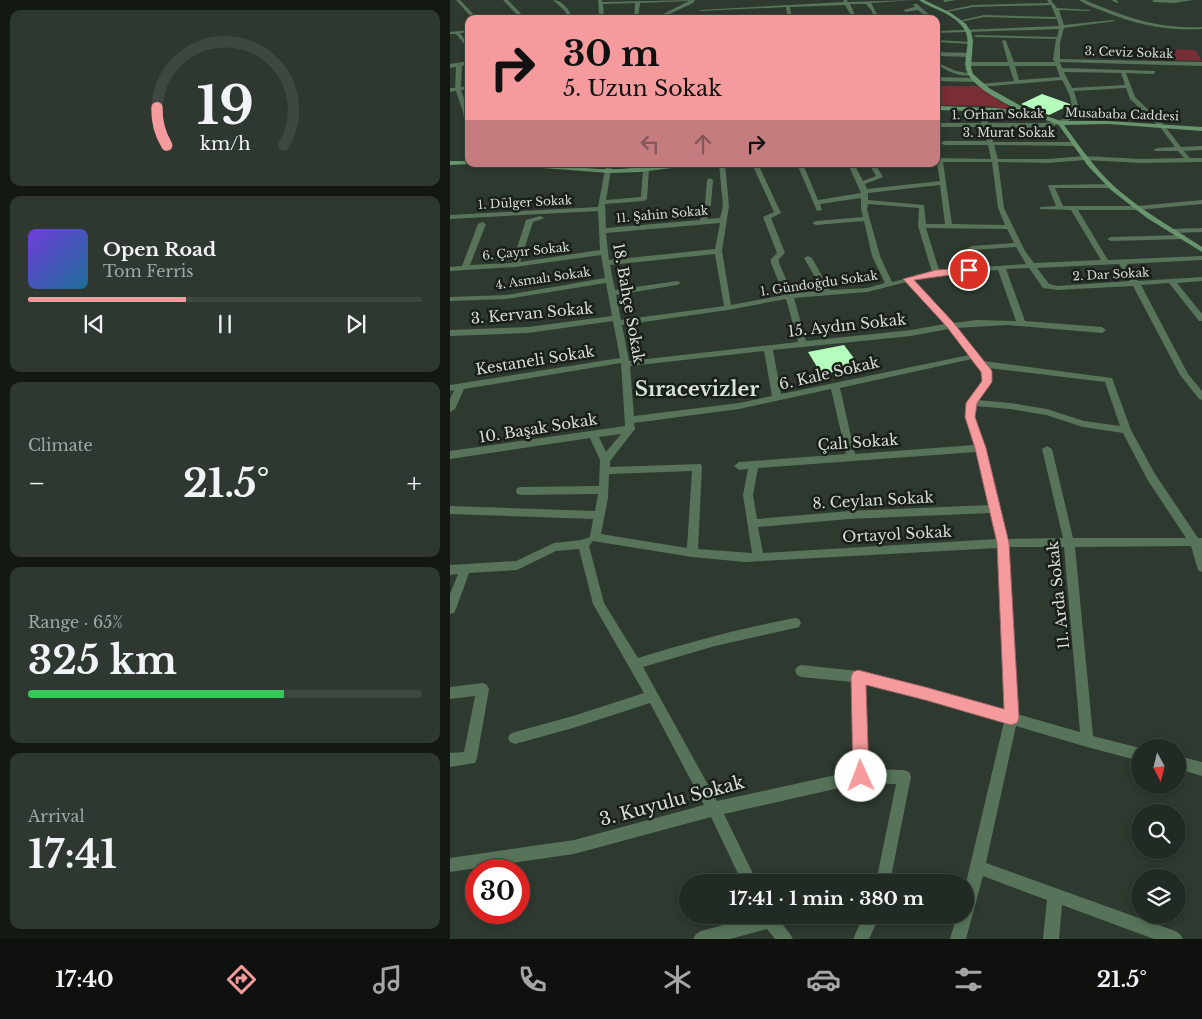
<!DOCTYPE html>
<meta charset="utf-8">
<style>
:root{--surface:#222b23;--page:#2e3730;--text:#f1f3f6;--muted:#a2a7a6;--line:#3f4741;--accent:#f59b9e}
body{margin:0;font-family:"Libre Baskerville",serif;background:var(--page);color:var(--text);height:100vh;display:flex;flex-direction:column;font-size:19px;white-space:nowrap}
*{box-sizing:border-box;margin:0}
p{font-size:16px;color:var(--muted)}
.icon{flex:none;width:28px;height:28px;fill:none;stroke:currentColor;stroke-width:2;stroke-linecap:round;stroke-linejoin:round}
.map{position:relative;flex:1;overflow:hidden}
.drawer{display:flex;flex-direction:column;gap:10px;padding:10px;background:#131813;width:450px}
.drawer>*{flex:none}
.top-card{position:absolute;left:15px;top:15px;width:475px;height:152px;border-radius:10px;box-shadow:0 2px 8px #0003,0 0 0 1px var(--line);background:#f59b9e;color:#111;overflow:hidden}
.needle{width:32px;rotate:173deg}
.fabs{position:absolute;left:681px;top:739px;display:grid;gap:10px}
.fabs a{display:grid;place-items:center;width:55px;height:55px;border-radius:50%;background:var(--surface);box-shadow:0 2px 8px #0003,0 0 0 1px var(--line);font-size:25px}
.speed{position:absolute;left:15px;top:859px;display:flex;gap:10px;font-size:25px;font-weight:700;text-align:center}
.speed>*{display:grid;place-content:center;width:65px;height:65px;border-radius:50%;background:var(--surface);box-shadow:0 2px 8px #0003,0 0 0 1px var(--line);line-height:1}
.speed .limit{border:8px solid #d22;background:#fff;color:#111}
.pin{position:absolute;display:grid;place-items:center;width:42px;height:42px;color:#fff;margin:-21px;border:2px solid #fff;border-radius:50%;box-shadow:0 1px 5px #0007}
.me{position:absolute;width:55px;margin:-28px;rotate:358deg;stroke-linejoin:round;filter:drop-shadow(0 0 4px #0008)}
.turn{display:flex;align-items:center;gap:18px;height:105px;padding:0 15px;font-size:22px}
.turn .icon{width:65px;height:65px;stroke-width:2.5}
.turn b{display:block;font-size:35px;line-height:42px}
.lanes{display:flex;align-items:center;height:48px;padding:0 15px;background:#0003;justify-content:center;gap:25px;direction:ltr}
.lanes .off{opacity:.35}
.big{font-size:38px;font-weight:700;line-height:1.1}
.drawer .card{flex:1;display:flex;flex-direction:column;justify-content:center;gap:8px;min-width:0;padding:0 18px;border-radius:10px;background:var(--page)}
.drawer .dial{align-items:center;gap:0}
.dial svg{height:130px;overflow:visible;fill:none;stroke:var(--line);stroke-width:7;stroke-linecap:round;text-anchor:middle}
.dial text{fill:var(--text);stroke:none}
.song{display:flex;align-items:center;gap:15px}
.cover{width:60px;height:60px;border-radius:8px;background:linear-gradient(135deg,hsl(260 70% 55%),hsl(200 70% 35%))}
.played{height:5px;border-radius:2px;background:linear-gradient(90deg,var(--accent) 40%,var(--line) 40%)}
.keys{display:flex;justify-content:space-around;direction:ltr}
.heat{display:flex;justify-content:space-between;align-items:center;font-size:28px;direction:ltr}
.charge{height:8px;border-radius:4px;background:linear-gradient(90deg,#34c759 65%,var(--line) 0)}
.trip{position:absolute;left:229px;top:874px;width:295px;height:50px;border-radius:25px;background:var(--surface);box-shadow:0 2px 8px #0003,0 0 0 1px var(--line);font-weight:700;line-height:50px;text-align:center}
.dock{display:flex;height:80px;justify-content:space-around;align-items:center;background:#0e110e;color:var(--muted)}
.dock .icon{width:35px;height:35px}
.dock .current{color:var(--accent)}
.dock b{font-size:22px;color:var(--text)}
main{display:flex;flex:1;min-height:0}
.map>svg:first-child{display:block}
</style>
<main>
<section class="drawer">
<div class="card dial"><svg viewBox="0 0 100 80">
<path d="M14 69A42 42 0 1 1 86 69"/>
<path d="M14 69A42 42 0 0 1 8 46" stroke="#f59b9e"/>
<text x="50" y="56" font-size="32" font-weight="700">19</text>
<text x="50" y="72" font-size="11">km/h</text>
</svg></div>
<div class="card">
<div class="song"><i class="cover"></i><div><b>Open Road</b><p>Tom Ferris</p></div></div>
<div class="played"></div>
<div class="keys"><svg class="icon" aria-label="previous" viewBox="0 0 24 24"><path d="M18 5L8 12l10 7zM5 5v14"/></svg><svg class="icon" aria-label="pause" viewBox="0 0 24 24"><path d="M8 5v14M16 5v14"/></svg><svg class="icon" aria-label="next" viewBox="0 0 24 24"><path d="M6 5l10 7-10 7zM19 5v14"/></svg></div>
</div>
<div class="card"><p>Climate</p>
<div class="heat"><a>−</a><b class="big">21.5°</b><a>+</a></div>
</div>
<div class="card"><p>Range · 65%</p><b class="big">325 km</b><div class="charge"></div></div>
<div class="card"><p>Arrival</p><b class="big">17:41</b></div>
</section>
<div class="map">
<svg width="752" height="939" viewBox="0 0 752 939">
<rect width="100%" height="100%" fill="#2e392f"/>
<path fill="#792d34" d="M684,48L745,50L752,61L689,59Z
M486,86H528L549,101L569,111L537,106L486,105Z"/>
<path fill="#b4fdbd" d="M592,94L620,104V105L599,115L571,104Z
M394,345L409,365L372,375L358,352Z"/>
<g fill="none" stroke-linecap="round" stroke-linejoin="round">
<path fill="#57735a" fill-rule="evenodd" d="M6,0H10L28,19H23Z
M53,0H58L76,19H71Z
M103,0C113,0 119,10 123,19H119L115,11Z
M148,0H152V2L245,0L243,3L209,19H203L239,1L190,3L188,19H184L185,3L153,4L154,19H131L149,15Z
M393,0H397L398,2L465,0L421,3L428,16L463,15L465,16L463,17L426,18L423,17L422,11L416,4H400L407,19H403L395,5L340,7L342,19H338L336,7L251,11L249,10L394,2Z
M494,0H506L495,2L493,1Z
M597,0H601L607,8L641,10L639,11L609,10L614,25L663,20L665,21L614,28L610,43V59L752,62V66L610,62L612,68L705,71V73L703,74L676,73L685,97L714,125L731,147L752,146V150L734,151L740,158H752V162L691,163L634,160L598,163L548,162L554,208L575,251L584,263L651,260L621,210L590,209V207L606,206L598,186L599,185L660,184L663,186L660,188H605L613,206H687L752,200V204L687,210H628L658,260L752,256V260L677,264L688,281L752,277V281L727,283L752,314V321H749L719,283L691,285L738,374L752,391V400L749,399L730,375L683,286L607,290L593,288L579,268L556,269L575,321L652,327L656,330L652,333L557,325L506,328L533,361L662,378L681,430L705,474L748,538H752V572L748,570L741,546L625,547L643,736L690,748V761L637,747L566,726L536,863L725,931L730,934L733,939H704L612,905L609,939H593L597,900L533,876L516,939H500L507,915H515V887L554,722L475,699L414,684L418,769L454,770L459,772L461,777L440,882H426L446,784L411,783L274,814L307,882H292L261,817L124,854L0,872V858L124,840L254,805L200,703L123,728L65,744L60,742L58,738L60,734L65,732L123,716L194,693L143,604L129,549L106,551L67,570L19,573L6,609L4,613L0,614V594L8,574L0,575V565L66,561L104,543L131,540L140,537L143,519L0,514V506L145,511L148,494L71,495L67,494L66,491L67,488L71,487L149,486L150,460L140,438L0,459V451L175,426L171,363L14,389L5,409L0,412V399L4,390L0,391V385L170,358L163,321L78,333L0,336V330L78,327L162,316L156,283L56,299L0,301V297L56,295L155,278L151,255L65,267L0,271V267L12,266L28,224L32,222L36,224L20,265L62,263L76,220L90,216L94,218L92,219L83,222L70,262L150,250L148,211L0,219V215L148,207L156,164H162L156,200L191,197L193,169L196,167L199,169L197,199L194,201L155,204L156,228L250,220L255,204L257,180L260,178L263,180L261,204L257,219L270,218L273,206L269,164H275L279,206L272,251L281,305L334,295L321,263V259L327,253L313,217L324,212L302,164H308L331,213L321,218L335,253L329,259V263L342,293L373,291L354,258L358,256L362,258L380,290L417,288L435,283L422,256L414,221L366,225L362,223L366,221L413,217L411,209V198L370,204L372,210L367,211L347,164H353L368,200L411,193L398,164H404L413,181L426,176L419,164H425L433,177L415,184L417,189L490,181L486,158L541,159L538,145H494L491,143L494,141H537L533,127H486V123H532L528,109L531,107L534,109L538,123H592L609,121L622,114C623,100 618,91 612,80L531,87L529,86V84L564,81L559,66H517L514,64L517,62H558L552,41L554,40L556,41L564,62H605L603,60L606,39L526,37L524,36L526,35L607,37L609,29L486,33V31L609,26L607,19L534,17L510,22L508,21L534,15L606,17L601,5L523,7L497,12L495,11L523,5L599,3ZM565,66H606L610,77L569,80ZM614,72L671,73L675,85L622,88ZM676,88L680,99L710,127L725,147L707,148L704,150L705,151H728L734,158L691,159L634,156L598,159H548L544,145L624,146L627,144L624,142H543L539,127C567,127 605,133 628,115V105L624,91ZM493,162H542L548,208L555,225L502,224ZM490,185L495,224H476L474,205L418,200V193ZM418,204L469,208L468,226L482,272L442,282L430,256L417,209ZM270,223L265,249L159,260L156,233ZM476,228L557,229L564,243L522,246L518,248L522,250L566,247L576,264L489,270ZM265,254L274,306L171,320L166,295L227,285L231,283L227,281L165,290L160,265ZM669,264L680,281L607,286L599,284L587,268ZM548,270L566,321L526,320L503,323L464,281L486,275ZM457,282L495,324L461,330L356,341L344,298L417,292ZM336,299L348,342L179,361L172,325L278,310ZM499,329L519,355L331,394L323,350L461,336ZM314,351L322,396L289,403L184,416L180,366ZM522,359L532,371V382L516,403L515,417L524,445L405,454L390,388ZM538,368L655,382L670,426L634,421L597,409L560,403L528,400L541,382L540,371ZM381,389L396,454L289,462L284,466L289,470L298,469L293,495L302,553L248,549L252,467L251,464L160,467V461L185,429L184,423L289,409ZM525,406L560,409L596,415L633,427L673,433L697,479L736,538H623L602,449L597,446L592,449L613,538L557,539L535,448L525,417ZM171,434L156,452L149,437ZM526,452L539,505L399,511L307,519L303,495L308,468ZM242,471L237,548L151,534L158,498L159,474ZM541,513L547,539L313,553L308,527L399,519ZM143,541L242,557L295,562L548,548L554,710L475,687L408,671L351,665L347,667L345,671L347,675L351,677L402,682L404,771L267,801L193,667L265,646L345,628L349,627L351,623L349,619L345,618C292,628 240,642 188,658L154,603L139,546ZM559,547H614L630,732L567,714Z
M629,0H635C675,17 707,29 752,27V29C717,31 686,25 653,11C645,8 636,5 629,0Z
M661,0H666L669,2L667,3Z
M703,0H743L724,3L704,2L702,1Z
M463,4H467L484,19H479L468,10L456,12L453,10L465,7Z
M19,30V32L10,33L19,45V50L6,34H0V32Z
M486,40L522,42L524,43L522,44L486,42Z
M486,52L520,53L523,55L520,57L486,56Z
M19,61V65L12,66L11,87L19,86V90H11L19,112V133L16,131L13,112L6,91L0,92V88H5L6,67L0,68V64Z
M486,62L506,71L523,74C511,79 497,70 486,65Z
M486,77L526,78L529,80L526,82L486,81Z
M752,228V232L722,233L718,231L722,229Z
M732,235H735V239L661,241L657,239L661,237Z
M33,683L37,685L39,689L27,758L25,763L0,767V753L14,752L25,696L0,699V687Z
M728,756L752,762V776L728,769Z
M310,915H325L340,934L343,939H325L317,929L280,939H243L246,934L251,931Z
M414,915H430L419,939H403Z"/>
<path fill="#68956d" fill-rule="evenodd" d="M469,0H474L501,13L516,24L521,32L523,41L521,67L523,74L539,88L578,110L611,121H658L752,127V131L658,124L614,125C630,147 646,170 666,188C692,211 723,228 752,247V252L697,218L661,190L638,166L608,124L577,114L574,116L547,112L486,110V106L547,108L573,112C558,105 520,87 516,69C513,54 524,39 511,25C500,12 482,9 469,0Z
M0,161H19V164H22L0,165Z
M62,164C95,162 128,169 161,169C188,169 215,162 241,164L238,166L190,172L159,173L65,166Z"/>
</g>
<path fill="#f59b9e" stroke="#9f6567" d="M519,268H522V272L464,280L503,322L542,371V382L527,403L525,417L536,448L559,543L569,718L567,723L561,725L475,700L416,685L419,776L417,781L411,784L406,781L403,776L401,677L403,672L408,670L475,687L554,709L547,543L525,448L515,417L516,403L532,381L531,372L497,327L453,279L486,270Z"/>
<g text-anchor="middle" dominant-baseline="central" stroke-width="5" stroke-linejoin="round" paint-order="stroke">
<g font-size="12" fill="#d6ddd6" stroke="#1a1f1a">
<text transform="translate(679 52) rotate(2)">3. Ceviz Sokak</text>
<text transform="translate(548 114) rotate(-1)">1. Orhan Sokak</text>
<text transform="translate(672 114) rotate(2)">Musababa Caddesi</text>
<text x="559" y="132">3. Murat Sokak</text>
<text transform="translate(75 202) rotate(-3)">1. Dülger Sokak</text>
<text transform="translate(212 214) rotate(-5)">11. Şahin Sokak</text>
<text transform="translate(76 251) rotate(-6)">6. Çayır Sokak</text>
<text transform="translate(661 274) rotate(-3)">2. Dar Sokak</text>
<text transform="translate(93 278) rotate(-8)">4. Asmalı Sokak</text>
<text transform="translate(369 283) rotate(-8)">1. Gündoğdu Sokak</text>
</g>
<g font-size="15" fill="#d6ddd6" stroke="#1a1f1a">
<text transform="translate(179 303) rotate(80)">18. Bahçe Sokak</text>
<text transform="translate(82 313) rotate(-5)">3. Kervan Sokak</text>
<text transform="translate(397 325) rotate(-6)">15. Aydın Sokak</text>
<text transform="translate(85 360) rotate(-9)">Kestaneli Sokak</text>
<text transform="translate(379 373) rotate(-13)">6. Kale Sokak</text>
<text transform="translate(88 428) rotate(-9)">10. Başak Sokak</text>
<text transform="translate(408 442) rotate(-4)">Çalı Sokak</text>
<text transform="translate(423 500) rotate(-3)">8. Ceylan Sokak</text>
<text transform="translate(447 534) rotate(-3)">Ortayol Sokak</text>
<text transform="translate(608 595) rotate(-96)">11. Arda Sokak</text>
</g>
<g font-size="18" fill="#d6ddd6" stroke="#1a1f1a">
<text transform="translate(222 801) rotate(-15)">3. Kuyulu Sokak</text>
</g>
<g font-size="20" font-weight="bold" fill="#d5e4d7" stroke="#1a1f1a">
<text x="247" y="389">Sıracevizler</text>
</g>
</g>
</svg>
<div class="fabs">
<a><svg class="needle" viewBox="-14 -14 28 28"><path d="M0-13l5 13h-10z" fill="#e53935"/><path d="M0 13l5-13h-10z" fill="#a2a7a6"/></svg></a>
<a><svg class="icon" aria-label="search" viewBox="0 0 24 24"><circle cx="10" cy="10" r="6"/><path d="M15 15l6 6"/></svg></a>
<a><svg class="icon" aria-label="layers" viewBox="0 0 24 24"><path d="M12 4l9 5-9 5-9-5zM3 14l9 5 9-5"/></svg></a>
</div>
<div class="speed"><div class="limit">30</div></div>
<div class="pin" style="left:519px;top:270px;background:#d93025"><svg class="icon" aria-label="arrive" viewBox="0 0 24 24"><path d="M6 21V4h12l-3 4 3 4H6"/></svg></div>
<svg class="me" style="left:411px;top:776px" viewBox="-20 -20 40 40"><circle r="19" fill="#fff"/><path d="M0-13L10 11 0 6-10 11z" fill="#f59b9e"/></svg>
<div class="trip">17:41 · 1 min · 380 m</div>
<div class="top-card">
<div class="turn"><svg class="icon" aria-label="right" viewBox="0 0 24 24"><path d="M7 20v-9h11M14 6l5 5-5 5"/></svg><div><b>30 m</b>5. Uzun Sokak</div></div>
<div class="lanes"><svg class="icon off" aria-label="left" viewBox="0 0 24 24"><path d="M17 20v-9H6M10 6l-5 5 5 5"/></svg><svg class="icon off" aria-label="ahead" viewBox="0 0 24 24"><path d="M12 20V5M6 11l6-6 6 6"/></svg><svg class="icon" aria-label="right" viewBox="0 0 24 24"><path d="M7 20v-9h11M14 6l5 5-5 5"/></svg></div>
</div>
</div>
</main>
<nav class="dock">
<b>17:40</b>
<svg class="icon current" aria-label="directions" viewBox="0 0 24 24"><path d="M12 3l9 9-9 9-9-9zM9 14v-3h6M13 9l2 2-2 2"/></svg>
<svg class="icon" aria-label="music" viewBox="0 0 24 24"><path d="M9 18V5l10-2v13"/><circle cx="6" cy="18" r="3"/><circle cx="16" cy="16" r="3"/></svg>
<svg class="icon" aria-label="phone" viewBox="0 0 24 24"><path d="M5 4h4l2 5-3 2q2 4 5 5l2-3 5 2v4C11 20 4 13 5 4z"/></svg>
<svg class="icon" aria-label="climate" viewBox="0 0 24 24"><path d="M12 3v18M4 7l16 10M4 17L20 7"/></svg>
<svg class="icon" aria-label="car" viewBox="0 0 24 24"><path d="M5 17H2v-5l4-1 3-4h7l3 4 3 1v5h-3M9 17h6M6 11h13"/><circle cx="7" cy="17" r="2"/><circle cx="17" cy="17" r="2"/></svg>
<svg class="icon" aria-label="filters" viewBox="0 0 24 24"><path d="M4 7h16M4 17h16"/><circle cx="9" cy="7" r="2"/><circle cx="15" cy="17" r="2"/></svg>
<b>21.5°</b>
</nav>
